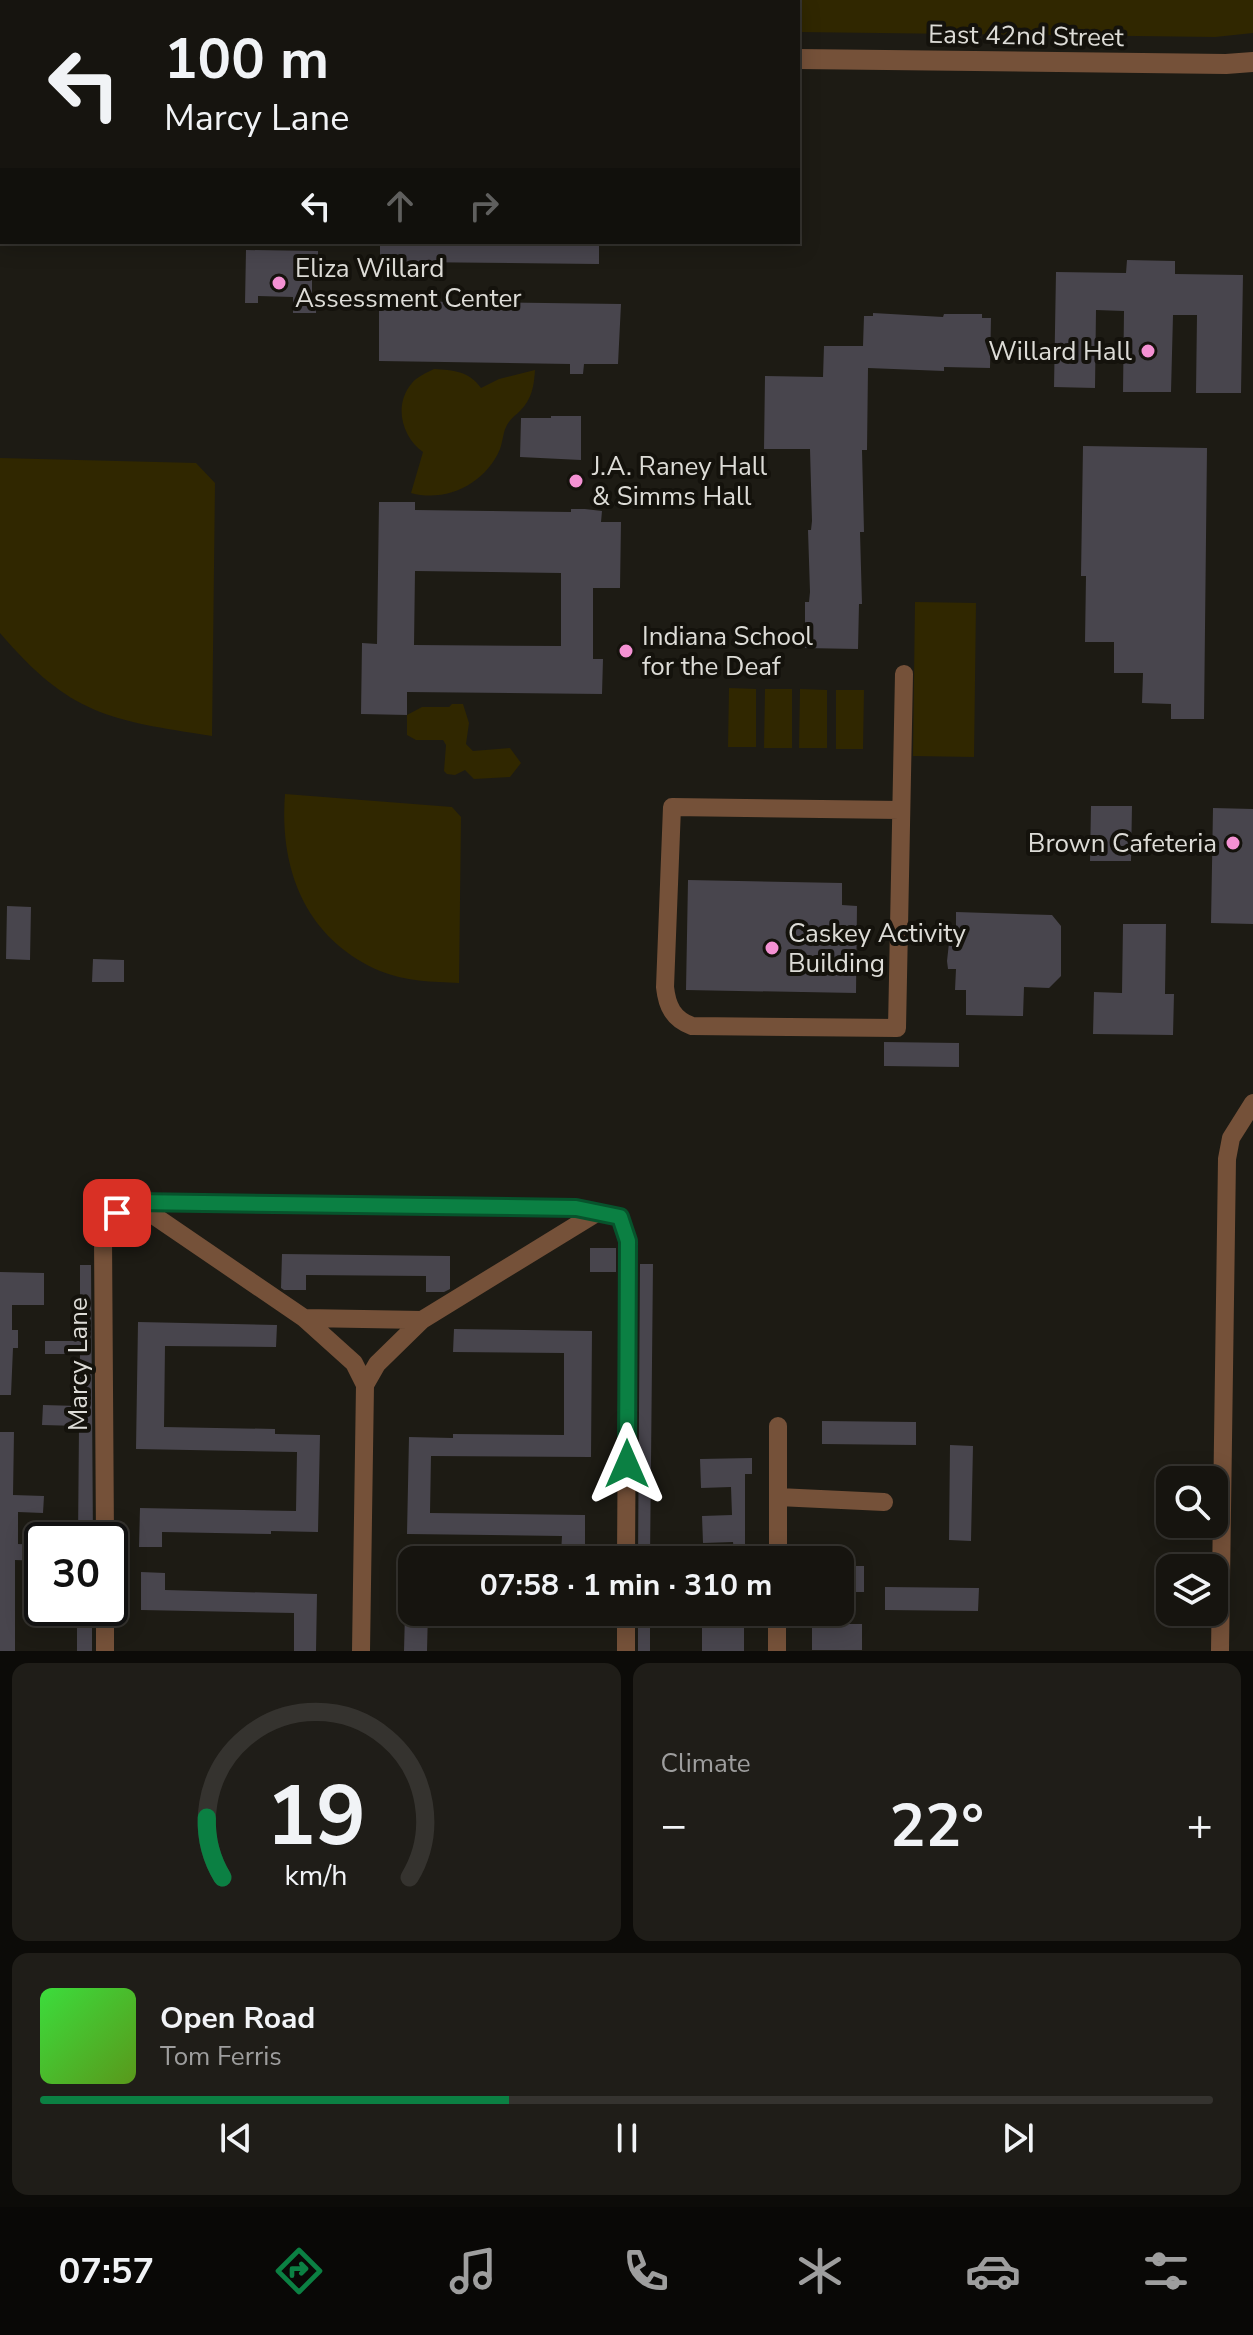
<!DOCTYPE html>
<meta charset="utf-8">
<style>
:root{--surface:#16140f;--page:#1f1d18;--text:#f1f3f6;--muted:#9e9e9e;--line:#35332f;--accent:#0b8043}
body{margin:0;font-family:"Nunito Sans",sans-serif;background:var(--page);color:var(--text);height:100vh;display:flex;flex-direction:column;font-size:30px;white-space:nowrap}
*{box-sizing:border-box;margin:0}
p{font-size:26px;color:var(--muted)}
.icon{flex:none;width:44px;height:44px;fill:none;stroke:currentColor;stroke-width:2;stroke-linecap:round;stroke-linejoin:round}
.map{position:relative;height:1651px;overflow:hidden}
.drawer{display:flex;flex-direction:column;gap:12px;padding:12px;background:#0c0b08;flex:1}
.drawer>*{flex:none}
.banner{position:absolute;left:0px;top:0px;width:800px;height:244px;box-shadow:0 4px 20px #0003,0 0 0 2px var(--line);background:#16140f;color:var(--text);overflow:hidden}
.controls{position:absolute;left:1156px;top:1466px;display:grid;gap:16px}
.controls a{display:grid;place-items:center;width:72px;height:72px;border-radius:16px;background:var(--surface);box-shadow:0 4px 20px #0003,0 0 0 2px var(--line);font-size:40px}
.speed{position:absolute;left:24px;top:1522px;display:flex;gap:16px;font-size:40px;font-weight:700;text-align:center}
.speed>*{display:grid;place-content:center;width:104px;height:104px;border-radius:50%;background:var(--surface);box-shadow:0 4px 20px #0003,0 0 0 2px var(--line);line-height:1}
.speed .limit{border:4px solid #111;border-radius:12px;background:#fff;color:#111}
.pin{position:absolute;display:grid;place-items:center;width:68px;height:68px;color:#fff;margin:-34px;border-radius:16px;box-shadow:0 4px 12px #0006}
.me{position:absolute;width:88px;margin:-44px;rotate:0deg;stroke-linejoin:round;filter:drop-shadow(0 0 6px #0008)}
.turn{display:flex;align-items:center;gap:28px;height:168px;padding:0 32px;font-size:36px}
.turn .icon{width:104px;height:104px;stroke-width:2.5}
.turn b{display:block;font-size:56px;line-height:68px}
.lanes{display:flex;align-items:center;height:76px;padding:0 32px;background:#0003;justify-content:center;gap:40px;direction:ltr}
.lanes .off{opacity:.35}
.big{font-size:60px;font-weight:700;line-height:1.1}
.drawer .card{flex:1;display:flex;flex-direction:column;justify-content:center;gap:12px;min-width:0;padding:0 28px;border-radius:16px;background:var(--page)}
.drawer .dial{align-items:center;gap:0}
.dial svg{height:208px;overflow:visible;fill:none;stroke:var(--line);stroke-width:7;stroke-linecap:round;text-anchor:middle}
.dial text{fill:var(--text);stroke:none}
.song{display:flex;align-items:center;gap:24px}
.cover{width:96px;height:96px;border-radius:12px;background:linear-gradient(135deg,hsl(120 70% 55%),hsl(90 70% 35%))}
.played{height:8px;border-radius:4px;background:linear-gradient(90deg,var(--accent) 40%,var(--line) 40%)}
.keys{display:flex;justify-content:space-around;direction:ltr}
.heat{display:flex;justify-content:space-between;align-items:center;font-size:44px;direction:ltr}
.drawer .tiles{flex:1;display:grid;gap:12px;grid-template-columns:1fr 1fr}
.card:last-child{grid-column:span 2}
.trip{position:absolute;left:398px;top:1546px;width:456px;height:80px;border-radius:16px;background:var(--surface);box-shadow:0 4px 20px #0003,0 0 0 2px var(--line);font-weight:700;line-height:80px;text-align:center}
.tab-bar{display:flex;height:128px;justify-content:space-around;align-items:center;background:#090806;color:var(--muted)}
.tab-bar .icon{width:56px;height:56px}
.tab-bar .on{color:var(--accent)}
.tab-bar b{font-size:36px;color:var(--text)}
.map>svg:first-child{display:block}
</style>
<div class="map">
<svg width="1253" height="1651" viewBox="0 0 1253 1651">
<rect width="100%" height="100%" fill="#1d1b14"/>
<path fill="#302700" d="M0,0H1253V33L1215,37L798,32V2H2L0,24Z
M434,369C453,370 469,371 481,388L499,379L535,370C534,386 532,399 520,411C516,415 510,419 507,425C503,432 503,441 500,449C486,483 447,503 411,493L423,452C402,437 393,405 412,383C417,377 426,373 434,369Z
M0,458L196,463L215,483L212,736C109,720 70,715 0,633Z
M915,602L976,603L974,757L913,756Z
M729,688L756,689V747H728Z
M765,689H792V748H764Z
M800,689L827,690V748H799Z
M836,690H864L863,749H836Z
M452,704H463L469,723L466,744L473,751L510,748L521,763L510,777L474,779L465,770L455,775L447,774L444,771L446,745L443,740H416L407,735V715L422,707H449Z
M285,794L452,807L461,817L459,983C433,982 404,981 380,971C306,939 279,870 285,794Z"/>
<path fill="#48454d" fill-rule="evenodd" d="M380,242H599V264L408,262V272H380Z
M246,250L318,251V265H312V297L316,296V313H293V297L258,296V303H245Z
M1127,260L1175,261V274L1243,275L1241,393H1196L1197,315H1173L1171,392H1123L1124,311L1096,310L1095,388L1054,387L1056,272L1126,273Z
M379,301L621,304L618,364H584L583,374H570V364L379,361Z
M873,313L943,317L944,314H982V318H991L990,368L944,367V371L868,368L867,450H862L864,532H860L862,604H859L858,649L805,648V602H809L810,592L808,530H811L812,521L810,449H764L765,376L823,377L824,346H863L864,316H873Z
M551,416H581V460L520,457L521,418H551Z
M1083,446L1207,448L1204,719H1171V704L1142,703L1143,673H1114V642H1085L1086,576H1081Z
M379,502H415V510L571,512V509H585L602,511L601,522H621L620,588H593V659H603L602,694L407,692V715L361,714L362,643L377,644ZM415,571L561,573V646L414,645Z
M1091,806H1132L1131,861H1090Z
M1213,808L1253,809V924L1211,923Z
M688,880L842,883V905L857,906L856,993L686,990Z
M7,906L31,907L30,960L6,959Z
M956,912L1052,915L1061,926V976L1049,988L1024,987L1023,1016L966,1015V990H955L956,969H948L947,961L949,943L956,927Z
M1123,924H1166L1165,994H1174L1173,1035L1093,1034L1094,992L1122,993Z
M93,959L124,960V982H92Z
M884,1042L959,1043V1067L884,1066Z
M590,1248H616V1272H590Z
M282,1254L450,1256V1289L444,1292H426V1276L306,1275V1290H284L281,1288Z
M640,1264H653L650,1560H638Z
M80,1265H91L93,1540H78L79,1426L42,1425L43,1405L79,1406L80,1354H45V1341H80Z
M0,1272L44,1273V1305H12V1330H18V1348H13L11,1395H0Z
M138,1322L277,1325L276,1347L165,1346L164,1427L275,1429V1434L320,1435L318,1532L271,1531V1534L162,1532V1547H139L140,1508L296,1511L297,1452L136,1449Z
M454,1329L592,1331L591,1457L431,1456L430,1513L585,1515V1553H561L562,1536L407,1534L409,1437L453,1438V1434L564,1435V1353L453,1352Z
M822,1421L916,1422V1445L822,1444Z
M0,1432H14L13,1495L44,1496L43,1513L18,1512V1544L42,1545V1561L15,1560V1651H0Z
M950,1445L973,1446L971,1541L949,1540Z
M752,1458V1474H745V1551L734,1552L733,1542L703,1543L702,1516L732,1515L731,1487L701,1488L700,1459Z
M840,1566H864V1592H840Z
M141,1572L165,1573V1590L317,1594L316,1651H294V1613L141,1610Z
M885,1587L979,1588L978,1611L885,1610Z
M77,1608H92V1651H77Z
M405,1612H428L427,1651H404Z
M638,1612H650V1651H638Z
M812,1624H862V1650H812Z
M702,1628H744V1651H702Z"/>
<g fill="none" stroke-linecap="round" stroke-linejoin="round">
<path stroke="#755139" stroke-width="18" d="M900,810L672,807L665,987C667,1006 673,1019 692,1026L897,1028L904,674
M134,1202L304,1318
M304,1318L422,1320L377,1364L365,1385L354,1363Z
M422,1320L598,1212
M778,1497L884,1502
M105,1540L103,1237L117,1213L134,1202L576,1208L620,1217L628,1241L626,1560
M778,1560V1426
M105,1608V1651
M361,1651L365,1385
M626,1651V1612
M777,1651V1612
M1220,1651L1227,1159L1231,1138L1253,1103"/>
<path stroke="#755139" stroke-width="20" d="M0,51H2
M798,59L1226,64L1253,62"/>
</g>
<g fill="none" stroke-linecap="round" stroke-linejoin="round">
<defs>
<path id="route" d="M117,1213L134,1202L576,1208L620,1217L628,1241L627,1464"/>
</defs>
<use href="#route" stroke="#07532c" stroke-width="20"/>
<use href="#route" stroke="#0b8043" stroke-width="14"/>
</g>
<g fill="#f491d3" stroke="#14120c" stroke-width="3">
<circle cx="279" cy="283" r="8"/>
<circle cx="1148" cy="351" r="8"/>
<circle cx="576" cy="481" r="8"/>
<circle cx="626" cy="651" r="8"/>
<circle cx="1233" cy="843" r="8"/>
<circle cx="772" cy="948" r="8"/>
</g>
<g text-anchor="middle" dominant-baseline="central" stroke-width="8" stroke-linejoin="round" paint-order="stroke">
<g font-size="26" fill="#dddcd7" stroke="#14120c">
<text transform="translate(1026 36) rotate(1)">East 42nd Street</text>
<text transform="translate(78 1364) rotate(-90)">Marcy Lane</text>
</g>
<g font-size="26" fill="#dddcd7" stroke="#14120c" text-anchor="start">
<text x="295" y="268">Eliza Willard<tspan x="295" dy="30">Assessment Center</tspan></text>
<text x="1132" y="351" text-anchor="end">Willard Hall</text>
<text x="592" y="466">J.A. Raney Hall<tspan x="592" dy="30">&amp; Simms Hall</tspan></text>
<text x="642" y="636">Indiana School<tspan x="642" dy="30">for the Deaf</tspan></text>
<text x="1217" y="843" text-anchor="end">Brown Cafeteria</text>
<text x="788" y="933">Caskey Activity<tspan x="788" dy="30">Building</tspan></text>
</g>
</g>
</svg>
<div class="controls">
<a><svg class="icon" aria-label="search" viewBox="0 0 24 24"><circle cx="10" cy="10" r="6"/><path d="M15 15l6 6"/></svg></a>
<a><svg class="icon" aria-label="layers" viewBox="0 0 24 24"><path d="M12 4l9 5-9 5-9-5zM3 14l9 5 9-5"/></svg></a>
</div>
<div class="speed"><div class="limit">30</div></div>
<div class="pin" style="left:117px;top:1213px;background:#d93025"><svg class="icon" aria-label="arrive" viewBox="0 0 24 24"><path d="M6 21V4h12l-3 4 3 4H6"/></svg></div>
<svg class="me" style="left:627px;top:1464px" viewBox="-20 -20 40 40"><path d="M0-17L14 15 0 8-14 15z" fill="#0b8043" stroke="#fff" stroke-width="4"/></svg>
<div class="trip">07:58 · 1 min · 310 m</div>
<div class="banner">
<div class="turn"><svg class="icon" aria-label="left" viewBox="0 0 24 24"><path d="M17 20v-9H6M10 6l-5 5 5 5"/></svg><div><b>100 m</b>Marcy Lane</div></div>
<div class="lanes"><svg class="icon" aria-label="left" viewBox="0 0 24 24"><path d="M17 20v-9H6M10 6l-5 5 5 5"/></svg><svg class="icon off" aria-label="ahead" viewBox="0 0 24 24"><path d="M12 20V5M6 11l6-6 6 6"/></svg><svg class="icon off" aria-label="right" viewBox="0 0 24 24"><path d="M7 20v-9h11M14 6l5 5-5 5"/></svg></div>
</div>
</div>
<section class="drawer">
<div class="tiles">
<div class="card dial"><svg viewBox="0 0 100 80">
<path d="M14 69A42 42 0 1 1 86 69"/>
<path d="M14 69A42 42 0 0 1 8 46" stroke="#0b8043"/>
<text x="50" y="56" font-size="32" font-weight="700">19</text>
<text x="50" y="72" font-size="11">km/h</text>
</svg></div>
<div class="card"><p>Climate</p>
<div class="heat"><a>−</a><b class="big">22°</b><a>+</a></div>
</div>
<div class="card">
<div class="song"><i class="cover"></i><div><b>Open Road</b><p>Tom Ferris</p></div></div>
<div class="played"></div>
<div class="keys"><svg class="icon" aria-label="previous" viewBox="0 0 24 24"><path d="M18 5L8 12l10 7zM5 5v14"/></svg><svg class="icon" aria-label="pause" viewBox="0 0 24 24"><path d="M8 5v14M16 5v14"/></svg><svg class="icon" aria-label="next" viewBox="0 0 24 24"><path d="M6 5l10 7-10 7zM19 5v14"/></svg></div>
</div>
</div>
</section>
<nav class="tab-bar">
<b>07:57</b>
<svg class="icon on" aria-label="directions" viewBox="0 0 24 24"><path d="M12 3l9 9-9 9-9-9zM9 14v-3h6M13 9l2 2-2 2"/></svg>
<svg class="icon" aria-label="music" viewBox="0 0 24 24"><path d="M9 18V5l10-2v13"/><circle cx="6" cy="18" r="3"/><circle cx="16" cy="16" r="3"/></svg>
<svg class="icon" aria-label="phone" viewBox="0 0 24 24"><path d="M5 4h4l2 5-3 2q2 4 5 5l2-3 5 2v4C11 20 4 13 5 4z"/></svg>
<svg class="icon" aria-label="climate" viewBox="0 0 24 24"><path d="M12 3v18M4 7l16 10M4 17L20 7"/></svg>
<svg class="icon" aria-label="car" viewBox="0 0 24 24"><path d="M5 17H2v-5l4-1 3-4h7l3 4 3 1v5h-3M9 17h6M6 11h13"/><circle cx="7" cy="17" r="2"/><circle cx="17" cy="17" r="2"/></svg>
<svg class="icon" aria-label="filters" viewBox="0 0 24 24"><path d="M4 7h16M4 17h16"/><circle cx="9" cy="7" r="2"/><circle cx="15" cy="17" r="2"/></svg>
</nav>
